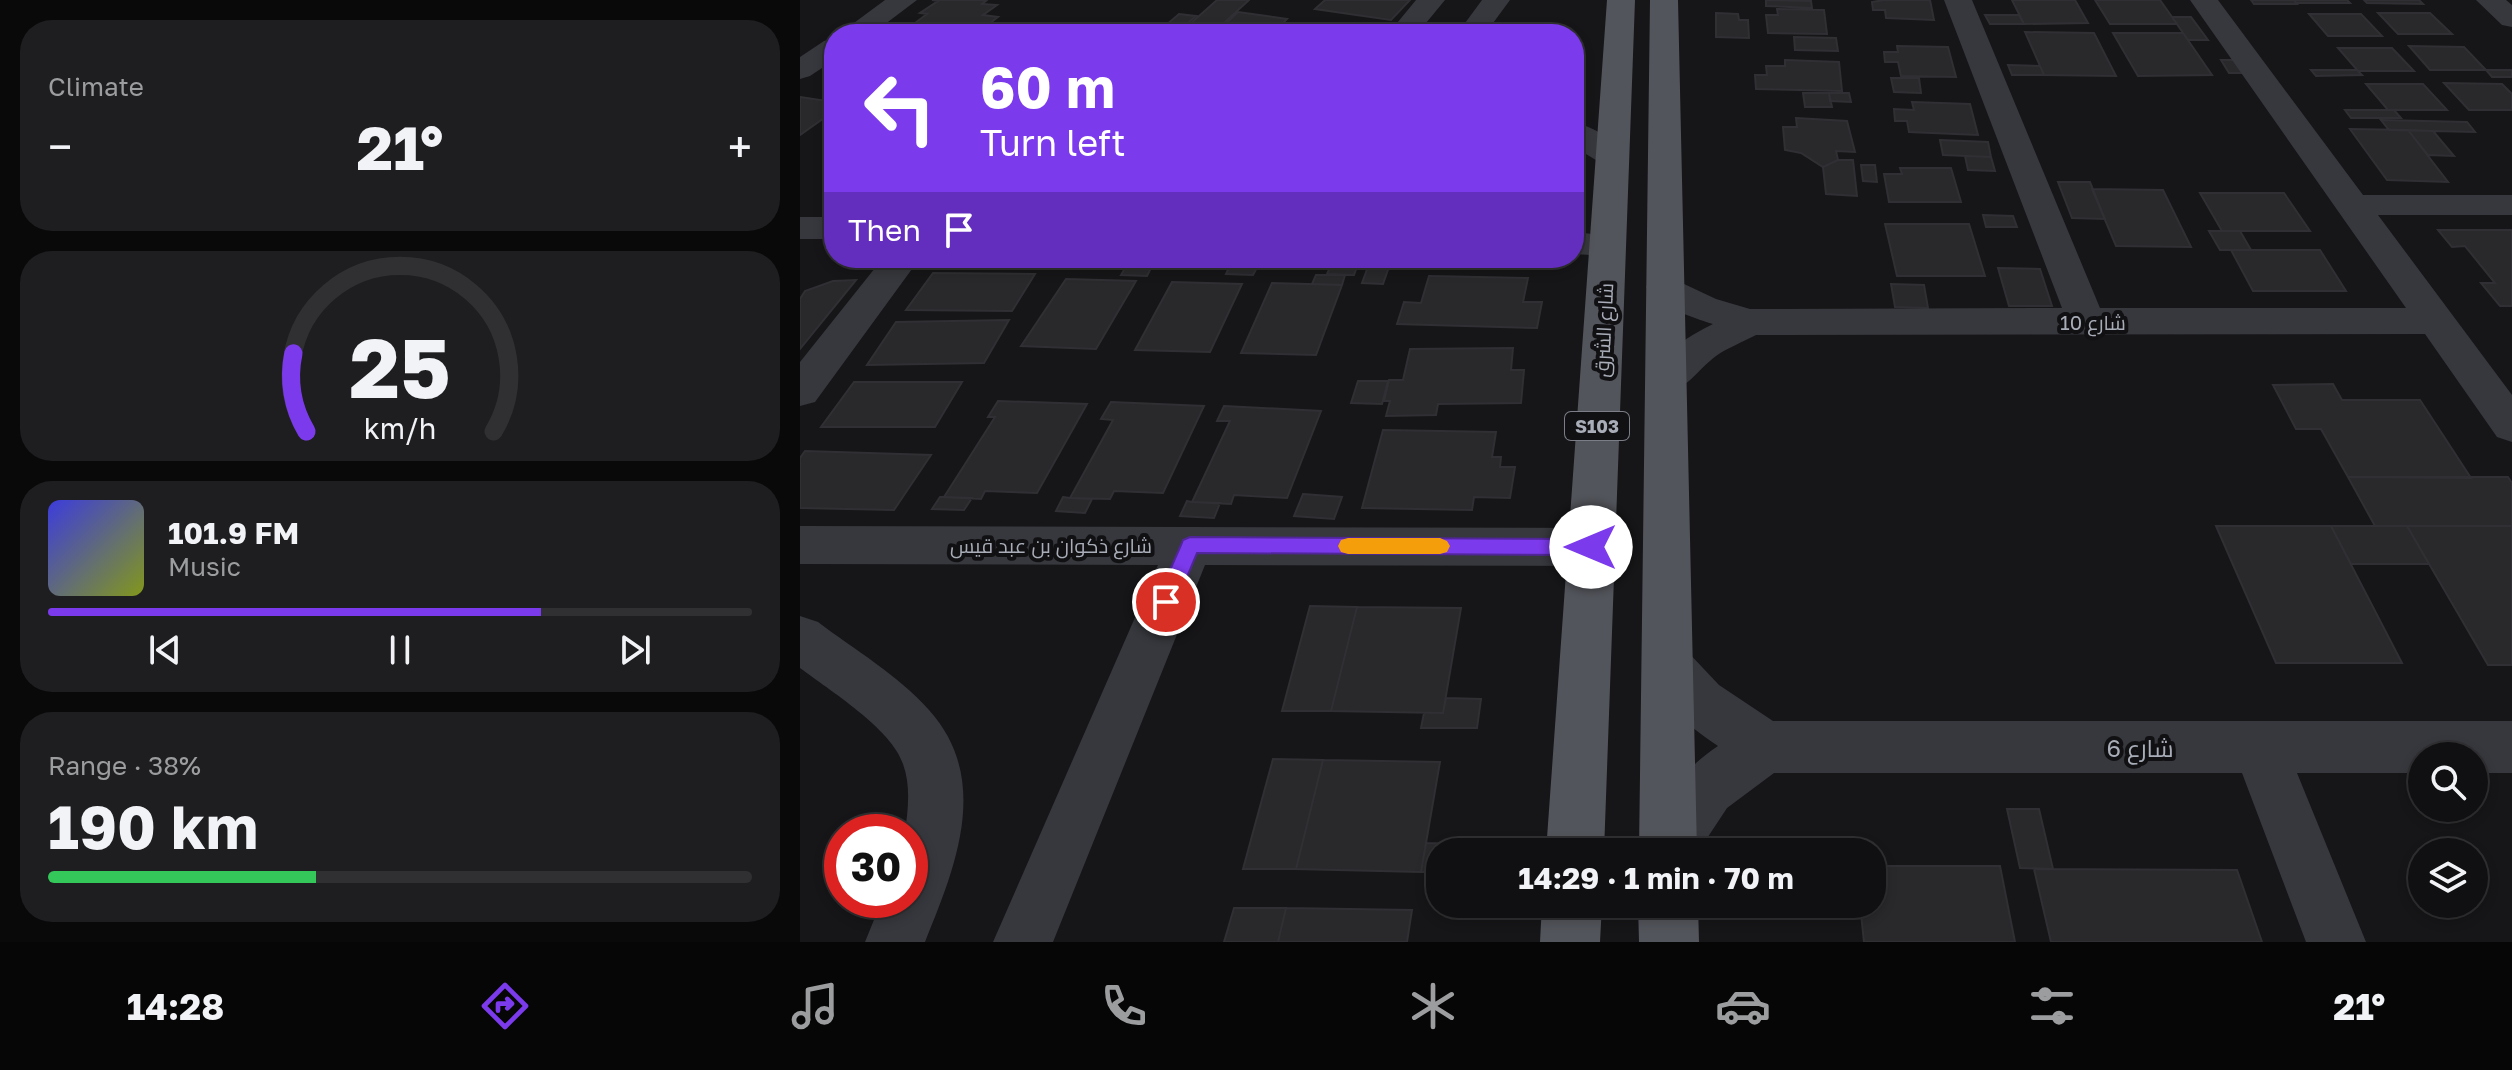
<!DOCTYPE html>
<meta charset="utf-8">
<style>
:root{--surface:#101012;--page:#1e1e20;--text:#f1f3f6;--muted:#9c9d9f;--line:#303032;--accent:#7c3aed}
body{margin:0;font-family:"Golos Text",Cairo,sans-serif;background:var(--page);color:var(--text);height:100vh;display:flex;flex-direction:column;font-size:30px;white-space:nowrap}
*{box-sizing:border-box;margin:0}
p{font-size:26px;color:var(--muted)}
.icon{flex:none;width:44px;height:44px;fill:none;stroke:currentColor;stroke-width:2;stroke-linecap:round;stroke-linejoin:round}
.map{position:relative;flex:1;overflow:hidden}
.drawer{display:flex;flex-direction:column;gap:20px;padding:20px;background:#09090a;width:800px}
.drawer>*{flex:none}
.guide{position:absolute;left:24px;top:24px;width:760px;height:244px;border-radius:32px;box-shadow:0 4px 12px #0003,0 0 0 2px var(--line);background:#7c3aed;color:#fff;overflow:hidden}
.fabs{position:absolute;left:1608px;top:742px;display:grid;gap:16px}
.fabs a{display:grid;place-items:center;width:80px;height:80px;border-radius:50%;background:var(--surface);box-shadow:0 4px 12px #0003,0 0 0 2px var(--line);font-size:40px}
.speed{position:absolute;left:24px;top:814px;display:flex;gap:16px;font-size:40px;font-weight:700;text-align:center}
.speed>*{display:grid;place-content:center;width:104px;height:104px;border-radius:50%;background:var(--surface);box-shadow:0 4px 12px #0003,0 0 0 2px var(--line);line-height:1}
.speed .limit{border:12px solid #d22;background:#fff;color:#111}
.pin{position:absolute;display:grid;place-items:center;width:68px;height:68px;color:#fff;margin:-34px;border:4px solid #fff;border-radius:50%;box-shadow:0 2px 8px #0007}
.me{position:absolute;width:88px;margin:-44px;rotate:270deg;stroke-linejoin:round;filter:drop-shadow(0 0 6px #0008)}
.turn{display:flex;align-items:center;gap:28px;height:168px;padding:0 24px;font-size:36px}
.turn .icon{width:104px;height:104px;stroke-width:2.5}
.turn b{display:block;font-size:56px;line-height:68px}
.then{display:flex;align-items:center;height:76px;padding:0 24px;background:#0003;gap:16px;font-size:30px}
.big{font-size:60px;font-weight:700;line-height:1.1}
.drawer .tile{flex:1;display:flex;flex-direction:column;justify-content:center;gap:12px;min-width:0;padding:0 28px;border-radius:32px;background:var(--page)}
.drawer .dial{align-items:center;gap:0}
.dial svg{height:208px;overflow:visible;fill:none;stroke:var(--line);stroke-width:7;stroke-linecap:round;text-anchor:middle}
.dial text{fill:var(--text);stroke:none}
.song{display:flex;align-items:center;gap:24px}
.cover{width:96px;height:96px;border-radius:12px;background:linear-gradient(135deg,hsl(240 70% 55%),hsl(70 70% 35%))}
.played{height:8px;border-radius:4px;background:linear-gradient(90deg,var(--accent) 70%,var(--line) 70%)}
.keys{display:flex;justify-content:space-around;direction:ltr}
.heat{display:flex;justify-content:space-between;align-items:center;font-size:44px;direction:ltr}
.charge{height:12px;border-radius:6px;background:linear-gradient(90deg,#34c759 38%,var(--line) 0)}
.trip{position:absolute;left:626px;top:838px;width:460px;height:80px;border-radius:32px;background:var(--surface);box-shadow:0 4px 12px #0003,0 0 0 2px var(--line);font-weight:700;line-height:80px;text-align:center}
.dock{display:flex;height:128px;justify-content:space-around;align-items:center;background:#060607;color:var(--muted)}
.dock .icon{width:56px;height:56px}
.dock .on{color:var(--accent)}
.dock b{font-size:36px;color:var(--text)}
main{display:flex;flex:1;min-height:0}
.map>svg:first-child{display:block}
</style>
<main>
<section class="drawer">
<div class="tile"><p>Climate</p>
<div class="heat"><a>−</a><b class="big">21°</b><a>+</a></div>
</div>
<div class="tile dial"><svg viewBox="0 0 100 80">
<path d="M14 69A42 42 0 1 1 86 69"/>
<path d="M14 69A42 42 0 0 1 9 39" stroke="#7c3aed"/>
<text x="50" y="56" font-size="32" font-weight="700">25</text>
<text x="50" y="72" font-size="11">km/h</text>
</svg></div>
<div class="tile">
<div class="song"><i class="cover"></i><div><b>101.9 FM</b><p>Music</p></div></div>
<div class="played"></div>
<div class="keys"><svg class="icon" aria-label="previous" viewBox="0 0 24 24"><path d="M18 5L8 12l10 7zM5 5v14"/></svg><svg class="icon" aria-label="pause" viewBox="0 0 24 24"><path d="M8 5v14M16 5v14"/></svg><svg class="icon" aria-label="next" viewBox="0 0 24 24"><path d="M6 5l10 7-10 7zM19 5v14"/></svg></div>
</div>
<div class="tile"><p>Range · 38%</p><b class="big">190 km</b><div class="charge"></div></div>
</section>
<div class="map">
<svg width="1712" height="942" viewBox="0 0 1712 942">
<rect width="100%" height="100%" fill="#161618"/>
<path fill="#29292c" stroke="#303034" stroke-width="2" d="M132,0H187L182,4L197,5L183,15L198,17L176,34H83L97,24L111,26L127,14L120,13L138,1Z
M417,0H449L412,34H403L411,27L390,24Z
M525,0H610L591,20L515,9Z
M966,0L1011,1L1012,8L966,6Z
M1084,0H1130L1134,20L1086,18L1085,10H1073L1072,2Z
M1212,0H1275L1288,23L1224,24Z
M1295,0H1360L1377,24H1310Z
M1451,0H1494L1497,4H1454Z
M1494,0H1547L1550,3H1496Z
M1564,0H1619L1623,4L1567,3Z
M977,9L1024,10L1027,34L968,33L966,15H978Z
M438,12L487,19L472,34H415Z
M916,13L938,14L939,20H948L949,38L916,37Z
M1578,13H1630L1652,34H1598Z
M379,14L396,16L382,28L365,26Z
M1509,14H1561L1582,36H1528Z
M1185,15H1219L1224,24H1190Z
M1372,17H1391L1408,40H1388Z
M534,26L577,32L527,34Z
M1225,32L1294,33L1316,76L1244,75Z
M1313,33H1383L1412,75L1338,76Z
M994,37L1036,38L1038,51L995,50Z
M1097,46L1148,47L1156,77L1101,76L1098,62H1085L1084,52H1098Z
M1609,46L1664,47L1686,70H1630Z
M1538,48H1592L1614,71H1558Z
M985,60L1039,62L1042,91L956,89L955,75H967L966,66H985Z
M1421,60H1437L1445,73H1429Z
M1208,65L1240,66L1244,75H1212Z
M1511,70H1557L1562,75L1516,76Z
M1686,70H1712V77H1692Z
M1091,78H1119L1121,93L1094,92Z
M1644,83L1702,84L1712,94V110H1669Z
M1566,84H1623L1647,110H1588Z
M1003,93H1029L1032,107H1005Z
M1029,93H1049L1051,102L1030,101Z
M0,97L34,102V111L0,135Z
M1112,102L1170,104L1178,135L1109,132L1107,121H1095L1094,109L1114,110Z
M1545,110H1594L1601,118H1551Z
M996,118L1047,121L1055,152L1036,151L1038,160L1023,167L1001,153L985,150L983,127H997Z
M1581,120L1667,122L1675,132L1589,130Z
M1550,129L1608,130L1648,182L1587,180Z
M1608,130L1633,131L1654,156L1628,155Z
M1140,140L1188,142L1191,157L1143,155Z
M1165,156L1191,157L1195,171L1168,170Z
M1038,160H1053L1057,196L1026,194L1023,167Z
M1061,165H1075L1077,182L1063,181Z
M1100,168H1151L1161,202H1089L1084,174H1102Z
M1258,182H1290L1305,219L1272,218Z
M1292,189L1363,190L1391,247L1316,246Z
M1400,193H1484L1510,231H1422Z
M1183,215L1213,216L1217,227H1186Z
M1085,224H1169L1185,276H1097Z
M1638,230H1712V306H1700L1681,283H1695L1665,246L1652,247Z
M1409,231H1440L1451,250H1420Z
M1431,250H1520L1546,291H1453Z
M328,263L353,264L347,276L321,275Z
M431,263L459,264L453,275L426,274Z
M532,263L558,264L554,275L527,274Z
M569,264H590L583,284L562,283Z
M1198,268L1240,269L1252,306H1209Z
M133,273L235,274L212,311L106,310Z
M516,275H545L542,285L512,284Z
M629,276L728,278L723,302H742L737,328L597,324L604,302L621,303Z
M266,279L336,281L296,349L221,346Z
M56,280L0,349V299L5,291L33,281Z
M372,282L442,284L410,352L335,350Z
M472,283L542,285L516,355L441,353Z
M1091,284L1124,285L1128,308L1095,307Z
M209,320L184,363L67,365L96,322Z
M713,348L711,370H724L721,403L638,404L636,415L586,416L590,401H584L589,380H603L610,349Z
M558,381H588L582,404L551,403Z
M54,382H162L135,427H21Z
M1533,384L1542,400H1620L1671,478L1548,477L1521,429H1496L1473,385Z
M198,401L287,404L237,493L185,491L181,499L144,497L195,417H188Z
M311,402L404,406L363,493L314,491L310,499L270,498L313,420L301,419Z
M424,406L521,411L487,498L434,495L431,504L392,502L430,421H417Z
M583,430L696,432L692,457H701L700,467H715L710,498L674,497L672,510L562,508Z
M5,451L131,455L94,510L0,508V458Z
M1548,477H1708L1712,483V526H1575Z
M503,494L542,497L534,519L494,516Z
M140,497H144L172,498L164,510L132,509Z
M263,497L270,498L292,499L285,513L256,511Z
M387,501L392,502L420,503L414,518L380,516Z
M1416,526H1531L1602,663H1476Z
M1531,526H1607L1629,564H1551Z
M1607,526H1712V665H1688Z
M510,606L557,607L531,711H482Z
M557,607L661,608L643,713L531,711Z
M646,698L681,699L677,728H621L624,713H643Z
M473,759L523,760L496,869H443Z
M523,760L640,762L621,872L496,869Z
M1207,809H1239L1253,869L1220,868Z
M626,843L660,844L659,852H640V872H621Z
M1072,866H1200L1215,942H1064L1060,904H1072Z
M1234,869L1437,870L1462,942H1251Z
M434,908H486L478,942H424Z
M486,908L612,910L607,942H478Z"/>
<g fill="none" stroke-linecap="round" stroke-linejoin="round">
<path fill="#37383d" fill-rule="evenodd" d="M85,0H117L72,34H39Z
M616,0H645L617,34H588Z
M682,0H710L685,34H657Z
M1144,0H1172L1300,308H1606L1390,0H1418L1563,195H1712V215H1578L1712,395V442L1697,437L1625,334L956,335C943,342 927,348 916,356C893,373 883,399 852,389L846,379C860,354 887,337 913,324C891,317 859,307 846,287L852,278L865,275L916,299L950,309L1262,308Z
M1676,0H1706L1712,5V27L1702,25Z
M34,38V60L10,76L0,79V57L24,41Z
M774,122C792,127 819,141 829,157L825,164C804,169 791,157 774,146Z
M0,217H34V239H0Z
M774,232L821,237L826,245L821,253L808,256L774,254Z
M83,258H120L15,402L0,406V362Z
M0,526L791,528L808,533L814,547L808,561L791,566L405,565L253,942H193L358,565L0,564Z
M0,616L18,622C55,650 98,675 129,710C192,780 155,868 125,942H65L82,900H110V832H105C108,810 111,786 103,764C92,729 29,690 0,668Z
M867,642L885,649L919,685L973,721H1712V773H1674V756H1622V773H1497L1566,942H1506L1442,773H974L927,808L898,852H839C857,809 878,772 918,746C887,725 857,700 842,665L849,649Z"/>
<path fill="#53555c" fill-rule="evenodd" d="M807,0H835L804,852H746Z
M850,0H878L897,852H839Z
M742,904H802L800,942H740Z
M838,904H898L899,942H839Z"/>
</g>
<path fill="#7c3aed" stroke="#51269a" stroke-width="2" d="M390,537L791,539L797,541L800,547L797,553L791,555L397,553L374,608L366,611L359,608L356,602L381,545L383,540Z"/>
<path fill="#f59e0b" d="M548,538H640L647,541L650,546L647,552L640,554H548L541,552L538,546L541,540Z"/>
<g text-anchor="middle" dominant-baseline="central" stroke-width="8" stroke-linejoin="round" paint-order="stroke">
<rect fill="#111113" stroke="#7b7e86" stroke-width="2" x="765" y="412" width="64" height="28" rx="6"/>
<g font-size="18" font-weight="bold" fill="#a8adb8">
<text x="797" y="426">S103</text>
</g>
<g font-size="20" fill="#a8adb8" stroke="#111113">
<text x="1293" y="322">شارع 10</text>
<text transform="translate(803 330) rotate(-87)">شارع الشرق</text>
<text x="251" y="545">شارع ذكوان بن عبد قيس</text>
</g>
<g font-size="24" fill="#a8adb8" stroke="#111113">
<text x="1340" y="747">شارع 6</text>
</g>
</g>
</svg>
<div class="fabs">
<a><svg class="icon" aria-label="search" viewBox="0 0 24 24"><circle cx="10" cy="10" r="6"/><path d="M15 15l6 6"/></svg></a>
<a><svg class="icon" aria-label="layers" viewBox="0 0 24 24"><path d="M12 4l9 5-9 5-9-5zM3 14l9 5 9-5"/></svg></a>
</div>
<div class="speed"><div class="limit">30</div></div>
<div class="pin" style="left:366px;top:602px;background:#d93025"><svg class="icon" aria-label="arrive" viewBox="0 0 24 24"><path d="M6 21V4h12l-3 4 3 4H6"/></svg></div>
<svg class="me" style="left:791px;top:547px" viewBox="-20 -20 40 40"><circle r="19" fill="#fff"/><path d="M0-13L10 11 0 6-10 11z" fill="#7c3aed"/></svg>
<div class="trip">14:29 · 1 min · 70 m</div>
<div class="guide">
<div class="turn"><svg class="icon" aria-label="left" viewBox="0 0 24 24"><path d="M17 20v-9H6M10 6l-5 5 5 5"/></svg><div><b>60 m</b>Turn left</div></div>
<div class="then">Then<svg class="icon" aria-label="arrive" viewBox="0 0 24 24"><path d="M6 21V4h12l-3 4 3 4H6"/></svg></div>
</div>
</div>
</main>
<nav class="dock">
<b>14:28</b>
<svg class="icon on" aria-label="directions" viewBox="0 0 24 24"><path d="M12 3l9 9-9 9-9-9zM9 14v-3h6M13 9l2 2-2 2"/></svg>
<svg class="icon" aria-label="music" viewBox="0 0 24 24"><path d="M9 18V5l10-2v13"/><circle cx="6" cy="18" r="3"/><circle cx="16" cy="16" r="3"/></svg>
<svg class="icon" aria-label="phone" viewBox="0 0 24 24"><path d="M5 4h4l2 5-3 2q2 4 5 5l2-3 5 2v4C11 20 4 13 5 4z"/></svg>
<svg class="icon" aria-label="climate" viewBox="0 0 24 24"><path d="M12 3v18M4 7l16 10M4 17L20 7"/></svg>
<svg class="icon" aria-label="car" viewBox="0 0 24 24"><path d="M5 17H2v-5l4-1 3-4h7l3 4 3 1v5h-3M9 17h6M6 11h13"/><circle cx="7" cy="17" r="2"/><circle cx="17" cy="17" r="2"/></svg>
<svg class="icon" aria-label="filters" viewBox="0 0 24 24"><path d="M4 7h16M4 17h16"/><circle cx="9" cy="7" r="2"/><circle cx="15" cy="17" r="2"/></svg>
<b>21°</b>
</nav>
